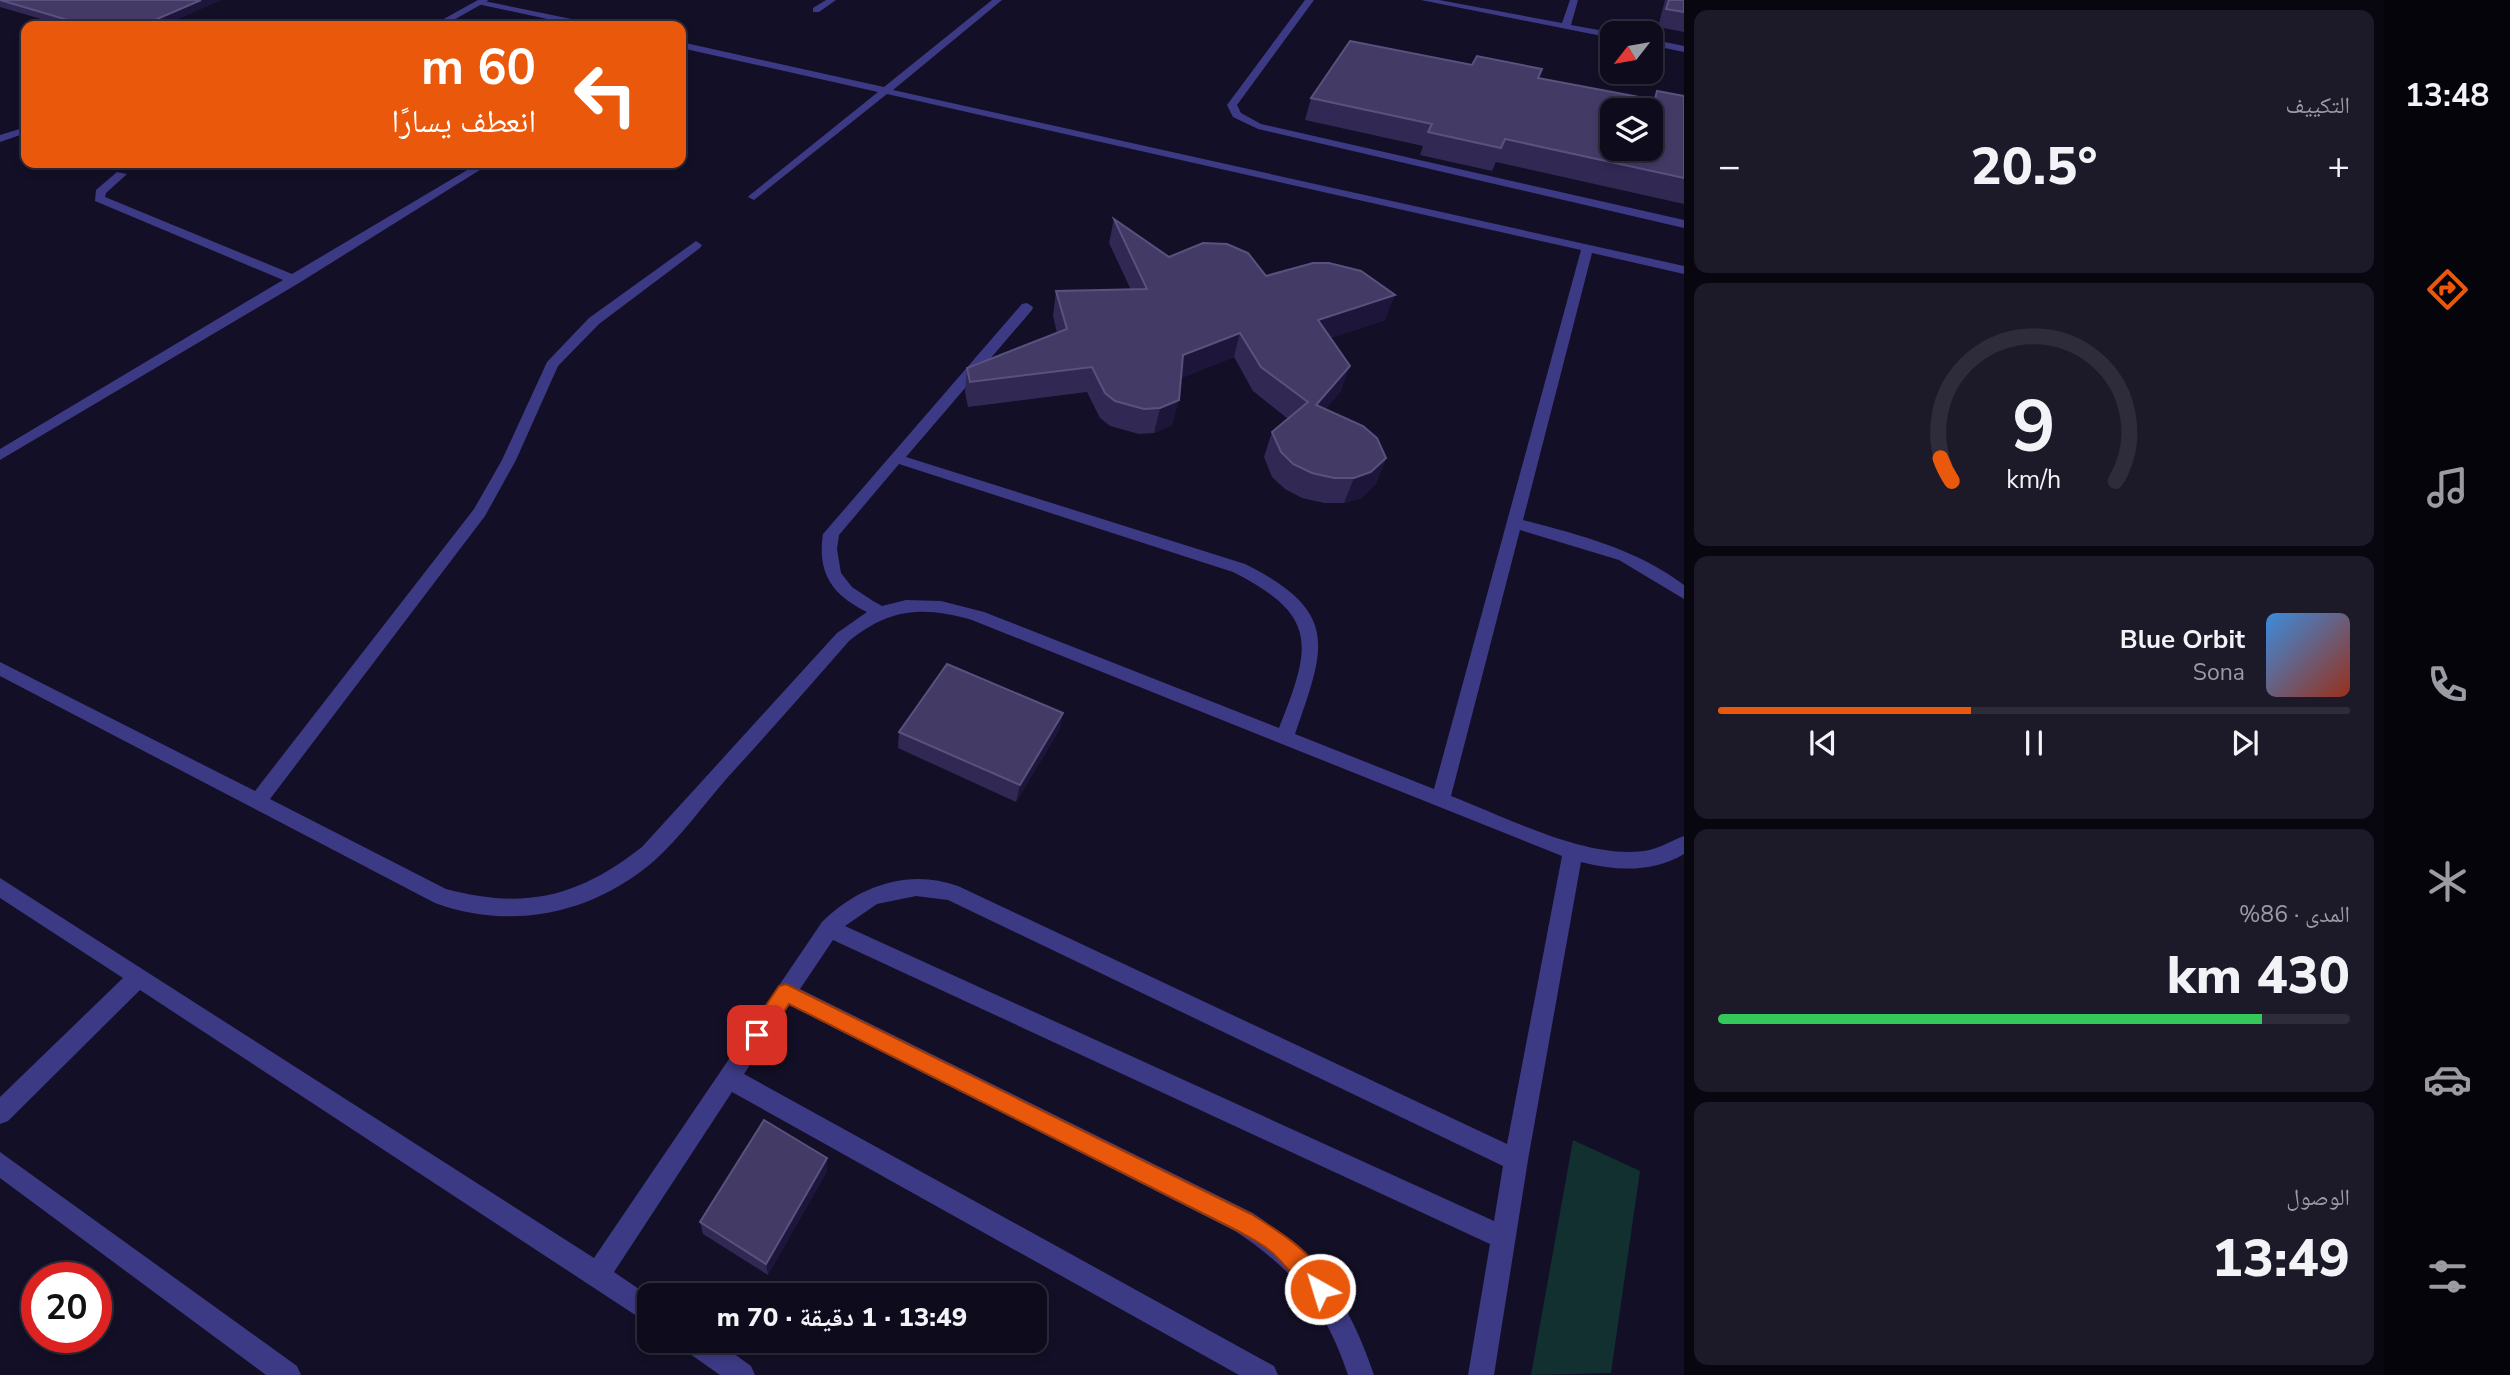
<!DOCTYPE html>
<html lang="ar">
<meta charset="utf-8">
<style>
:root{--surface:#0e0b1c;--page:#1c1929;--text:#f1f3f6;--muted:#9b9ba3;--line:#2e2b3b;--accent:#ea580c}
body{margin:0;font-family:"Nunito Sans","Noto Naskh Arabic",sans-serif;background:var(--page);color:var(--text);direction:rtl;height:100vh;display:flex;flex-direction:column;font-size:26px;white-space:nowrap}
*{box-sizing:border-box;margin:0}
p{font-size:23px;color:var(--muted)}
.icon{flex:none;width:38px;height:38px;fill:none;stroke:currentColor;stroke-width:2;stroke-linecap:round;stroke-linejoin:round}
.map{position:relative;flex:1;overflow:hidden;direction:ltr}
.panel{display:flex;flex-direction:column;gap:10px;padding:10px;background:#08060f;width:700px}
.panel>*{flex:none}
.banner{position:absolute;left:21px;top:21px;width:665px;height:147px;border-radius:14px;box-shadow:0 4px 10px #0003,0 0 0 2px var(--line);direction:rtl;background:#ea580c;color:#fff;overflow:hidden}
.needle{width:46px;rotate:239deg}
.fabs{position:absolute;left:1600px;top:21px;display:grid;gap:14px}
.fabs a{display:grid;place-items:center;width:63px;height:63px;border-radius:14px;background:var(--surface);box-shadow:0 4px 10px #0003,0 0 0 2px var(--line);font-size:35px}
.speed{position:absolute;left:21px;top:1262px;display:flex;gap:14px;font-size:35px;font-weight:700;text-align:center}
.speed>*{display:grid;place-content:center;width:91px;height:91px;border-radius:50%;background:var(--surface);box-shadow:0 4px 10px #0003,0 0 0 2px var(--line);line-height:1}
.speed .limit{border:10px solid #d22;background:#fff;color:#111}
.pin{position:absolute;display:grid;place-items:center;width:60px;height:60px;color:#fff;margin:-30px;border-radius:14px;box-shadow:0 4px 10px #0006}
.me{position:absolute;width:77px;margin:-38px;rotate:321deg;stroke-linejoin:round;filter:drop-shadow(0 0 5px #0008)}
.turn{display:flex;align-items:center;gap:24px;height:147px;padding:0 35px;font-size:32px}
.turn .icon{width:91px;height:91px;stroke-width:2.5}
.turn b{display:block;font-size:49px;line-height:60px}
.big{font-size:52px;font-weight:800;line-height:1.1}
.panel .widget{flex:1;display:flex;flex-direction:column;justify-content:center;gap:10px;min-width:0;padding:0 24px;border-radius:14px;background:var(--page)}
.panel .dial{align-items:center;gap:0}
.dial svg{height:182px;overflow:visible;fill:none;stroke:var(--line);stroke-width:7;stroke-linecap:round;text-anchor:middle}
.dial text{fill:var(--text);stroke:none}
.song{display:flex;align-items:center;gap:21px}
.cover{width:84px;height:84px;border-radius:10px;background:linear-gradient(135deg,hsl(210 70% 55%),hsl(10 70% 35%))}
.played{height:7px;border-radius:4px;background:linear-gradient(90deg,var(--accent) 40%,var(--line) 40%)}
.keys{display:flex;justify-content:space-around;direction:ltr}
.heat{display:flex;justify-content:space-between;align-items:center;font-size:38px;direction:ltr}
.charge{height:10px;border-radius:5px;background:linear-gradient(90deg,#34c759 86%,var(--line) 0)}
.trip{position:absolute;left:637px;top:1283px;width:410px;height:70px;border-radius:14px;background:var(--surface);box-shadow:0 4px 10px #0003,0 0 0 2px var(--line);font-weight:800;line-height:70px;text-align:center;direction:rtl}
main{display:flex;flex:1;min-height:0}
.tab-bar{display:flex;flex-direction:column;width:126px;justify-content:space-around;align-items:center;background:#06040b;color:var(--muted)}
.tab-bar .icon{width:49px;height:49px}
.tab-bar .selected{color:var(--accent)}
.tab-bar b{font-size:32px;color:var(--text)}
.map>svg:first-child{display:block}
</style>
<main>
<nav class="tab-bar">
<b>13:48</b>
<svg class="icon selected" aria-label="directions" viewBox="0 0 24 24"><path d="M12 3l9 9-9 9-9-9zM9 14v-3h6M13 9l2 2-2 2"/></svg>
<svg class="icon" aria-label="music" viewBox="0 0 24 24"><path d="M9 18V5l10-2v13"/><circle cx="6" cy="18" r="3"/><circle cx="16" cy="16" r="3"/></svg>
<svg class="icon" aria-label="phone" viewBox="0 0 24 24"><path d="M5 4h4l2 5-3 2q2 4 5 5l2-3 5 2v4C11 20 4 13 5 4z"/></svg>
<svg class="icon" aria-label="climate" viewBox="0 0 24 24"><path d="M12 3v18M4 7l16 10M4 17L20 7"/></svg>
<svg class="icon" aria-label="car" viewBox="0 0 24 24"><path d="M5 17H2v-5l4-1 3-4h7l3 4 3 1v5h-3M9 17h6M6 11h13"/><circle cx="7" cy="17" r="2"/><circle cx="17" cy="17" r="2"/></svg>
<svg class="icon" aria-label="filters" viewBox="0 0 24 24"><path d="M4 7h16M4 17h16"/><circle cx="9" cy="7" r="2"/><circle cx="15" cy="17" r="2"/></svg>
</nav>
<section class="panel">
<div class="widget"><p>التكييف</p>
<div class="heat"><a>−</a><b class="big">20.5°</b><a>+</a></div>
</div>
<div class="widget dial"><svg viewBox="0 0 100 80">
<path d="M14 69A42 42 0 1 1 86 69"/>
<path d="M14 69A42 42 0 0 1 9 59" stroke="#ea580c"/>
<text x="50" y="56" font-size="32" font-weight="700">9</text>
<text x="50" y="72" font-size="11">km/h</text>
</svg></div>
<div class="widget">
<div class="song"><i class="cover"></i><div><b>Blue Orbit</b><p>Sona</p></div></div>
<div class="played"></div>
<div class="keys"><svg class="icon" aria-label="previous" viewBox="0 0 24 24"><path d="M18 5L8 12l10 7zM5 5v14"/></svg><svg class="icon" aria-label="pause" viewBox="0 0 24 24"><path d="M8 5v14M16 5v14"/></svg><svg class="icon" aria-label="next" viewBox="0 0 24 24"><path d="M6 5l10 7-10 7zM19 5v14"/></svg></div>
</div>
<div class="widget"><p>المدى · 86%</p><b class="big">430 km</b><div class="charge"></div></div>
<div class="widget"><p>الوصول</p><b class="big">13:49</b></div>
</section>
<div class="map">
<svg width="1684" height="1375" viewBox="0 0 1684 1375">
<rect width="100%" height="100%" fill="#130f26"/>
<path fill="#12302f" d="M1573,1140L1640,1171L1611,1373L1531,1375Z"/>
<g fill="none" stroke-linecap="round" stroke-linejoin="round">
<path fill="#3d3a85" fill-rule="evenodd" d="M479,0L591,23L596,26H580L482,5L479,4Z
M826,0H836L819,12H813V8Z
M992,0H1002L893,90L1684,266V274L1592,253L1523,520C1580,535 1636,549 1684,585V599L1619,560L1520,530L1451,796C1506,817 1585,859 1644,851C1659,849 1670,841 1684,836V854C1652,873 1616,871 1581,862L1528,1160L1494,1375H1468L1490,1244L833,940L800,989L1253,1213C1318,1257 1349,1301 1374,1375H1348C1326,1308 1294,1270 1235,1231L789,1005L744,1074L1274,1366L1278,1375H1239L732,1092L614,1272L649,1296V1324L140,990L8,1121L0,1124V1097L123,978L0,898V878L594,1258L822,922C858,886 909,868 958,886L1507,1144L1562,856L972,620C923,606 890,608 849,641C809,687 769,732 728,777C704,804 681,837 654,861C592,914 512,931 435,903L0,676V662L255,791L474,509L502,460L547,362L589,318L696,241L702,245L700,248L599,324L558,366L516,460L485,516L270,799L446,889C526,910 578,897 642,847L837,633L867,612C832,595 817,573 823,534L1022,304L1027,303L1033,307L1032,310L906,457L1245,564C1341,612 1325,647 1295,734L1434,789L1581,250L887,94L754,200L748,197L750,195L878,92L681,48V42L884,87ZM899,464L1233,572C1320,616 1311,647 1279,728L984,612L941,601L906,600L882,606L873,601L852,587L841,573L837,549L839,535ZM916,896L948,900L1503,1166L1494,1221L845,926L877,904Z
M1305,0H1314L1237,105L1241,113L1261,124L1684,220V228L1258,129L1233,117L1227,105Z
M1421,0H1439L1562,23L1570,0H1578L1571,25L1615,33H1612V38Z
M1650,39L1684,46V52L1650,45Z
M479,163H491L299,283L0,460V449L283,280L95,201L96,190L117,172L127,174L106,193L105,197L292,274Z
M0,1152L297,1366L301,1375H266L0,1178Z
M679,1340H715L751,1366L755,1375H720L683,1349Z"/>
<path fill="#3d3a85" fill-rule="evenodd" d="M478,0H489L443,26H431Z
M26,127V133L0,142V135Z"/>
</g>
<path fill="#312854" d="M0,0H221L161,26H65L0,7Z
M1665,0H1684V32L1658,27Z
M1538,78L1652,100L1657,91L1684,96V204L1496,162L1492,171L1420,155L1423,146L1305,120L1311,98Z
M1114,219L1169,257L1266,276L1385,320L1330,338L1341,391L1325,409L1386,458L1376,483L1361,498L1344,503H1324L1302,498L1285,489L1272,477L1264,457L1272,432L1288,419L1253,391L1234,357L1181,378L1172,425L1154,433L1139,434L1110,426L1100,418L1087,392L968,407L965,392L967,368L1057,333L1053,316L1056,291L1131,290L1109,243Z
M1063,713L1059,730L1016,802L898,748L899,732Z
M827,1158V1171L768,1275L703,1234L700,1222Z"/>
<path fill="#1d163a" d="M201,0H221L161,26H141Z
M1395,295L1385,320L1310,345L1318,320Z
M1240,333L1234,357L1177,380L1183,355Z
M1350,366L1341,391L1308,430L1316,405Z
M1179,400L1172,425L1154,433L1160,408Z
M1386,458L1376,483L1361,498L1344,503L1354,478Z
M1063,713L1059,730L1016,802L1020,785Z
M827,1158V1171L768,1275L766,1264Z"/>
<path fill="#433a66" stroke="#5a527e" stroke-width="2" fill-rule="evenodd" d="M0,0H201L141,26H88Z
M1669,0H1684V12L1666,9Z
M1350,41L1472,65L1477,56L1542,69L1538,78L1655,100L1657,91L1684,96V178L1505,139L1501,148L1428,132L1432,124L1311,98ZM1612,110H1650V149H1612Z
M1114,219L1169,257L1203,243L1227,244L1248,253L1266,276L1313,263H1329L1361,271L1395,295L1318,320L1350,366L1316,405L1363,426L1377,438L1386,458L1371,472L1354,478H1334L1312,473L1293,464L1281,452L1272,432L1308,402L1261,367L1240,333L1183,355L1179,400L1160,408L1144,409L1115,401L1105,393L1092,367L970,382L967,368L1067,329L1056,291L1147,289Z
M947,664L1063,713L1020,785L899,732Z
M764,1120L827,1158L766,1264L700,1222Z"/>
<path fill="#ea580c" stroke="#983908" stroke-width="2" d="M786,984L1251,1214C1282,1233 1317,1255 1331,1289L1328,1297L1320,1300C1305,1294 1285,1262 1269,1250C1259,1242 1247,1236 1236,1230L789,1004L764,1042L757,1045L750,1042L747,1035L750,1029L779,986Z"/>
</svg>
<div class="fabs">
<a><svg class="needle" viewBox="-14 -14 28 28"><path d="M0-13l5 13h-10z" fill="#e53935"/><path d="M0 13l5-13h-10z" fill="#9b9ba3"/></svg></a>
<a><svg class="icon" aria-label="layers" viewBox="0 0 24 24"><path d="M12 4l9 5-9 5-9-5zM3 14l9 5 9-5"/></svg></a>
</div>
<div class="speed"><div class="limit">20</div></div>
<div class="pin" style="left:757px;top:1035px;background:#d93025"><svg class="icon" aria-label="arrive" viewBox="0 0 24 24"><path d="M6 21V4h12l-3 4 3 4H6"/></svg></div>
<svg class="me" style="left:1320px;top:1289px" viewBox="-20 -20 40 40"><circle r="17" fill="#ea580c" stroke="#fff" stroke-width="3"/><path d="M0-11L8 9 0 5-8 9z" fill="#fff"/></svg>
<div class="trip">13:49 · 1 دقيقة · 70 m</div>
<div class="banner">
<div class="turn"><svg class="icon" aria-label="left" viewBox="0 0 24 24"><path d="M17 20v-9H6M10 6l-5 5 5 5"/></svg><div><b>60 m</b>انعطف يسارًا</div></div>
</div>
</div>
</main>
